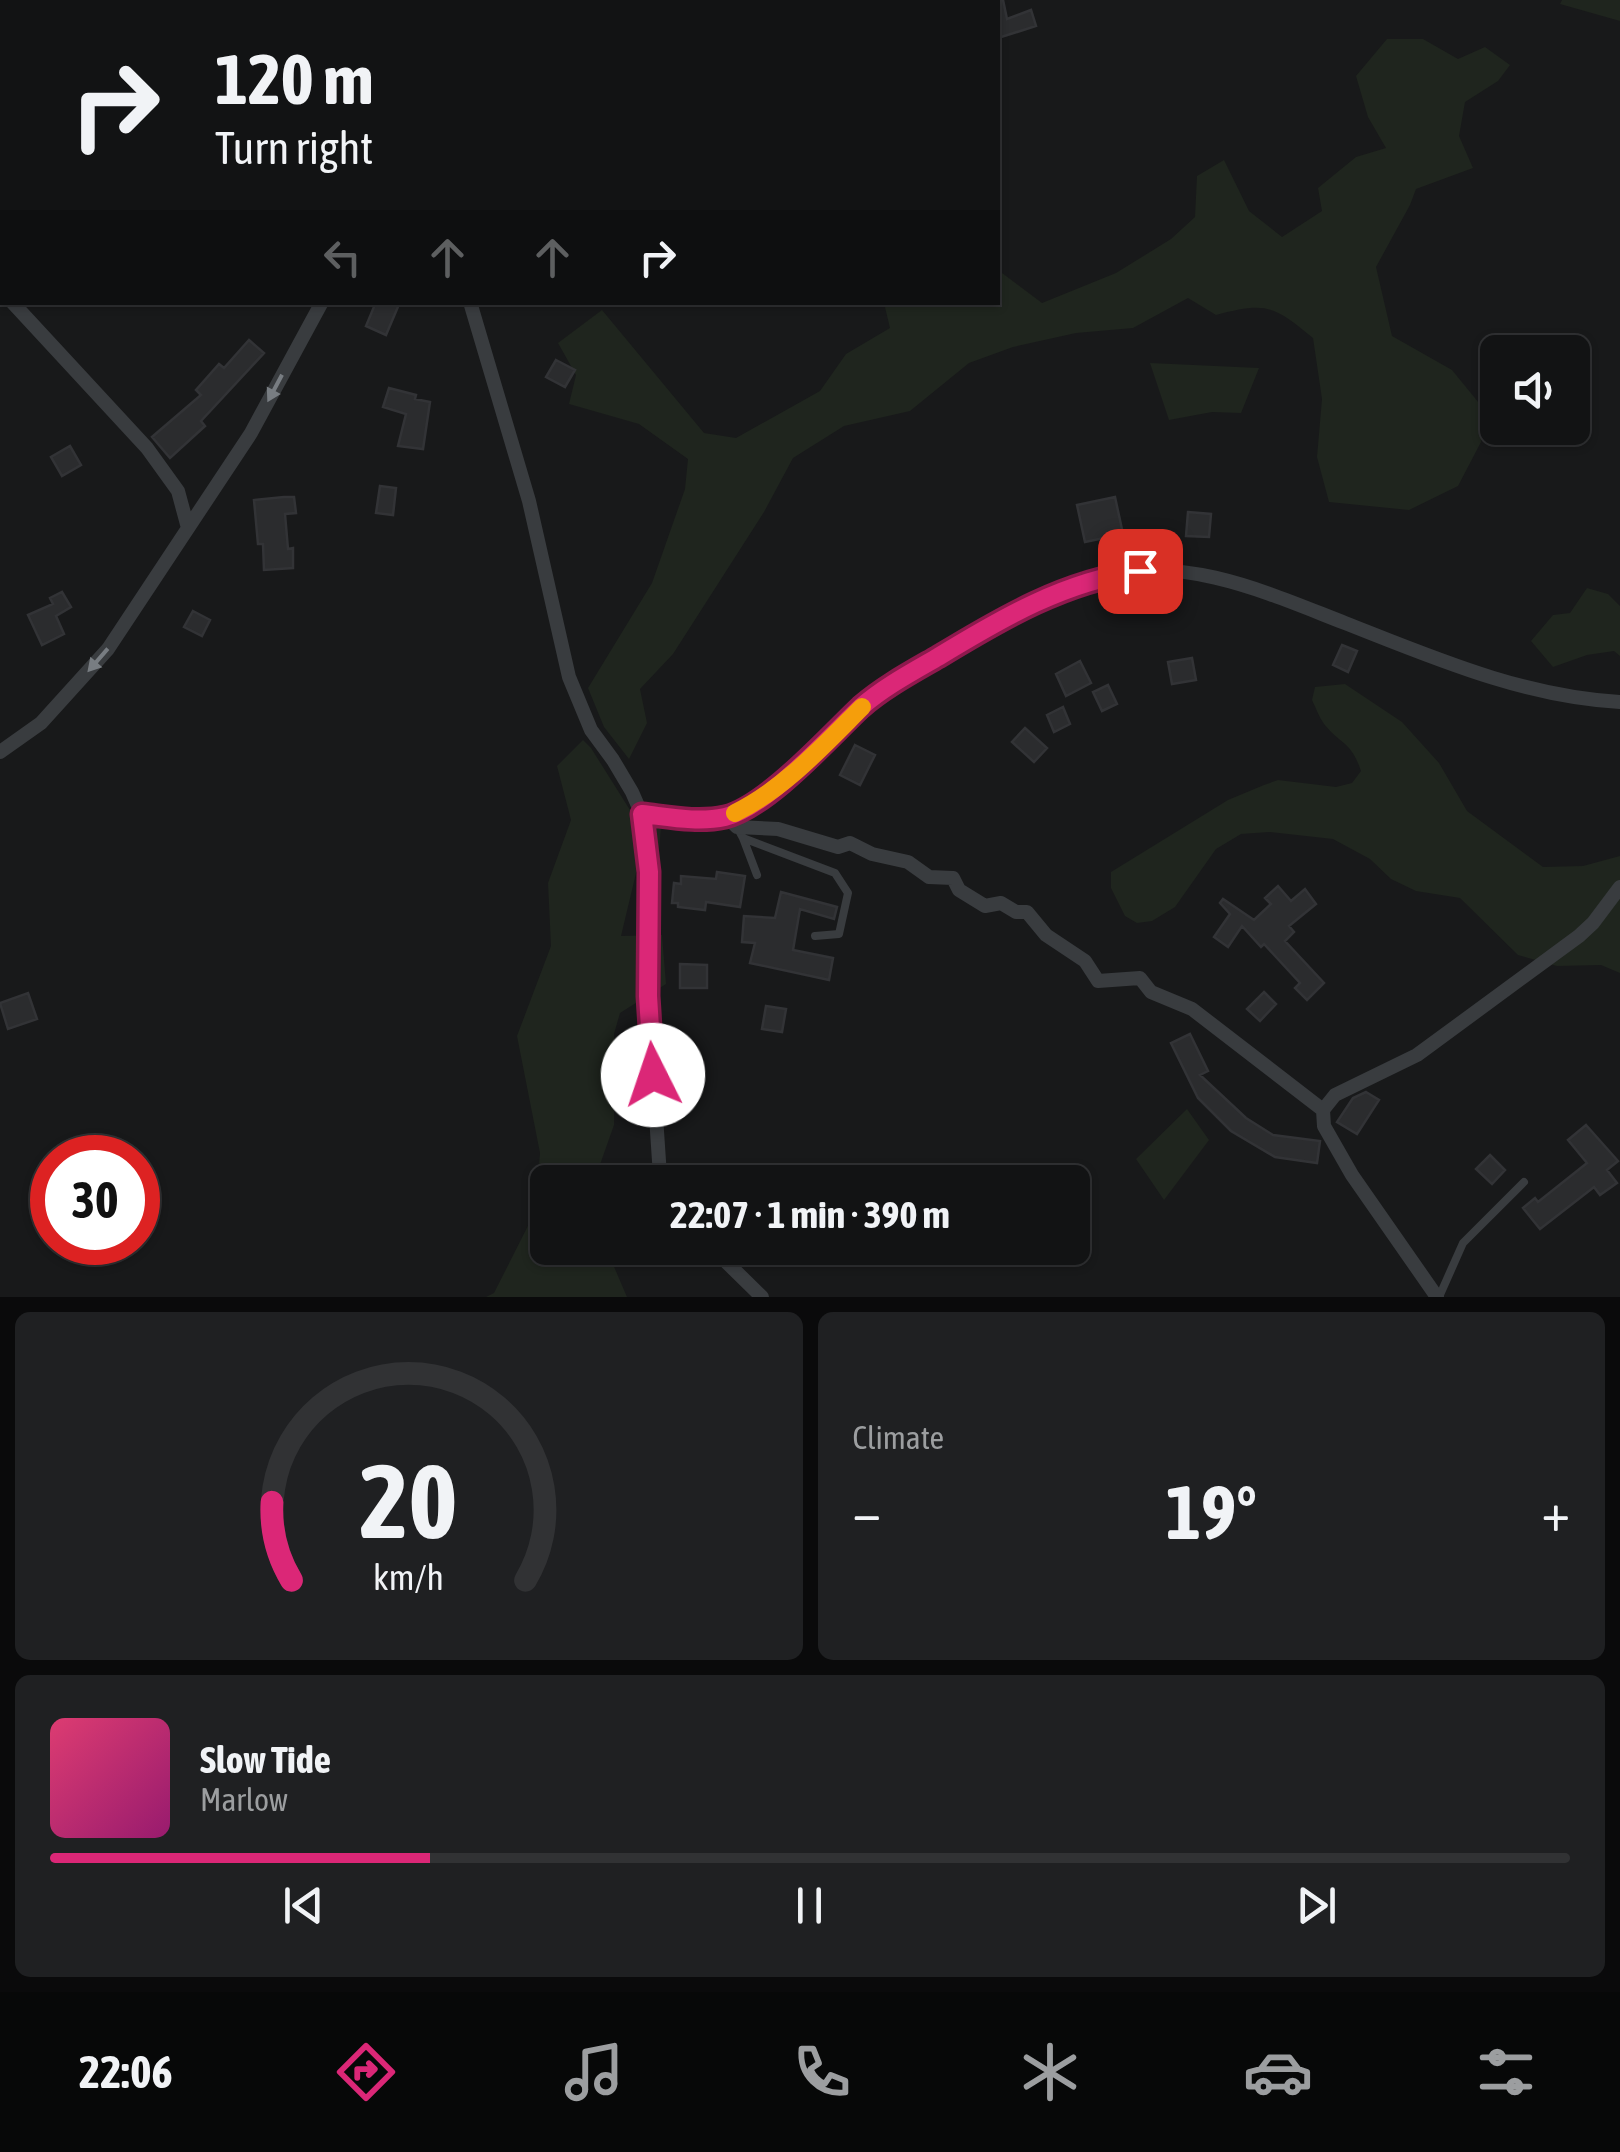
<!DOCTYPE html>
<meta charset="utf-8">
<style>
:root{--surface:#121314;--page:#1f2022;--text:#f1f3f6;--muted:#9c9ea0;--line:#313234;--accent:#db2777}
body{margin:0;font-family:"Asap Condensed",sans-serif;background:var(--page);color:var(--text);height:100vh;display:flex;flex-direction:column;font-size:38px;white-space:nowrap}
*{box-sizing:border-box;margin:0}
p{font-size:32px;color:var(--muted)}
.icon{flex:none;width:55px;height:55px;fill:none;stroke:currentColor;stroke-width:2;stroke-linecap:round;stroke-linejoin:round}
.map{position:relative;height:1297px;overflow:hidden}
.drawer{display:flex;flex-direction:column;gap:15px;padding:15px;background:#0a0a0b;flex:1}
.drawer>*{flex:none}
.hud{position:absolute;left:0px;top:0px;width:1000px;height:305px;box-shadow:0 2px 8px #0004,0 0 0 2px var(--line);background:#121314;color:var(--text);overflow:hidden}
.fabs{position:absolute;left:1480px;top:335px;display:grid;gap:20px}
.fabs a{display:grid;place-items:center;width:110px;height:110px;border-radius:15px;background:var(--surface);box-shadow:0 2px 8px #0004,0 0 0 2px var(--line);font-size:50px}
.speed{position:absolute;left:30px;top:1135px;display:flex;gap:20px;font-size:50px;font-weight:700;text-align:center}
.speed>*{display:grid;place-content:center;width:130px;height:130px;border-radius:50%;background:var(--surface);box-shadow:0 2px 8px #0004,0 0 0 2px var(--line);line-height:1}
.speed .limit{border:15px solid #d22;background:#fff;color:#111}
.pin{position:absolute;display:grid;place-items:center;width:85px;height:85px;color:#fff;margin:-42px;border-radius:20px;box-shadow:0 5px 15px #0006}
.me{position:absolute;width:110px;margin:-55px;rotate:356deg;stroke-linejoin:round;filter:drop-shadow(0 0 8px #0008)}
.turn{display:flex;align-items:center;gap:35px;height:210px;padding:0 50px;font-size:45px}
.turn .icon{width:130px;height:130px;stroke-width:2.5}
.turn b{display:block;font-size:70px;line-height:85px}
.lanes{display:flex;align-items:center;height:95px;padding:0 50px;background:#0003;justify-content:center;gap:50px;direction:ltr}
.lanes .off{opacity:.35}
.big{font-size:75px;font-weight:700;line-height:1.1}
.drawer .widget{flex:1;display:flex;flex-direction:column;justify-content:center;gap:15px;min-width:0;padding:0 35px;border-radius:15px;background:var(--page)}
.drawer .dial{align-items:center;gap:0}
.dial svg{height:260px;overflow:visible;fill:none;stroke:var(--line);stroke-width:7;stroke-linecap:round;text-anchor:middle}
.dial text{fill:var(--text);stroke:none}
.song{display:flex;align-items:center;gap:30px}
.cover{width:120px;height:120px;border-radius:15px;background:linear-gradient(135deg,hsl(340 70% 55%),hsl(320 70% 35%))}
.played{height:10px;border-radius:5px;background:linear-gradient(90deg,var(--accent) 25%,var(--line) 25%)}
.keys{display:flex;justify-content:space-around;direction:ltr}
.heat{display:flex;justify-content:space-between;align-items:center;font-size:55px;direction:ltr}
.drawer .tiles{flex:1;display:grid;gap:15px;grid-template-columns:1fr 1fr}
.widget:last-child{grid-column:span 2}
.trip{position:absolute;left:530px;top:1165px;width:560px;height:100px;border-radius:15px;background:var(--surface);box-shadow:0 2px 8px #0004,0 0 0 2px var(--line);font-weight:700;line-height:100px;text-align:center}
.tabs{display:flex;height:160px;justify-content:space-around;align-items:center;background:#070808;color:var(--muted)}
.tabs .icon{width:70px;height:70px}
.tabs .current{color:var(--accent)}
.tabs b{font-size:45px;color:var(--text)}
.map>svg:first-child{display:block}
</style>
<div class="map">
<svg width="1620" height="1297" viewBox="0 0 1620 1297">
<rect width="100%" height="100%" fill="#18191a"/>
<path fill="#1f251e" d="M1562,0H1620V21L1560,4Z
M1387,39H1423L1458,59L1485,47L1510,65L1498,81L1465,102L1459,136L1473,168L1416,189L1410,205L1376,267L1392,336L1452,370L1479,403L1481,442L1458,486L1409,510L1329,502L1317,457L1322,399L1313,338C1273,305 1266,302 1216,315L1188,298L1133,328L1076,333L1013,347L969,363L910,411L844,426L793,458L764,512L673,654L640,689L647,723L629,759L604,727L588,688L652,583L685,489L688,459L639,424L569,404L576,375L558,343L602,310L704,433L736,438L820,391L846,354L890,328L884,303L998,302V270L1042,303L1116,273L1171,239L1195,217L1197,176L1224,160L1249,211L1282,237L1322,211L1318,188L1356,157L1386,148L1368,117L1356,76Z
M1150,363L1259,368L1241,413L1212,412L1169,420Z
M1587,588L1608,594L1620,606V656L1614,651L1587,655L1553,667L1531,641L1553,615L1570,613Z
M1345,684L1402,722L1439,763L1467,811L1543,867L1583,866L1620,856V973L1601,965L1557,966L1518,955L1460,898L1416,891L1391,879L1370,859L1333,839L1269,832L1241,834L1216,849L1175,907L1152,921L1137,923L1125,916L1111,888V872L1228,800L1264,785L1278,780L1336,787L1352,783L1361,771C1351,741 1341,745 1324,724C1319,717 1316,708 1312,700L1315,687Z
M583,740L591,748L630,810L661,826L659,852L637,869L621,936L662,935L666,984L620,1013L614,1034V1125L596,1176V1182H548V1248H606L627,1297H486L494,1293L535,1212L540,1153L517,1036L551,946L548,883L571,820L557,766Z
M1187,1109L1209,1140L1164,1200L1136,1159Z"/>
<path fill="#2b2c2e" stroke="#323336" stroke-width="2.5" d="M998,0H1003L1007,19L1031,10L1036,26L998,38Z
M376,302H400L386,335L366,326Z
M249,340L264,353L201,421L205,426L170,458L152,437L201,395L196,390L219,364L224,368Z
M556,360L575,370L565,387L546,377Z
M389,388L416,395L415,399L430,402L423,449L398,446L406,414L383,407Z
M70,446L81,465L62,476L51,457Z
M380,486L396,488L393,515L376,513Z
M284,497H294L296,513L285,514L288,549L293,548V568L264,570L263,544H258L254,500Z
M1115,497L1123,534L1085,542L1077,505Z
M1188,512L1211,514L1209,537L1186,536Z
M62,592L71,607L56,616L64,634L42,645L28,615L53,604L50,598Z
M193,611L210,620L202,636L184,627Z
M1342,645L1357,651L1348,672L1333,665Z
M1192,658L1196,680L1172,684L1168,662Z
M1080,661L1091,683L1066,696L1056,674Z
M1108,685L1117,704L1102,711L1093,692Z
M1063,707L1070,724L1054,732L1047,715Z
M1025,728L1047,748L1034,762L1012,742Z
M855,745L875,755L860,785L840,775Z
M717,872L745,876L740,907L706,902L705,910L678,907V903H672L674,883L681,884V876L716,879Z
M1278,886L1291,901L1305,889L1316,904L1289,926L1294,932L1285,941L1324,983L1307,1000L1295,988L1300,983L1264,944L1261,947L1242,926L1228,947L1214,937L1230,914L1220,903L1223,899L1254,920L1271,904L1265,898Z
M781,892L837,907L834,919L800,909L793,950L833,958L829,980L750,963L755,943L742,942L744,916L775,918Z
M680,964L707,965V988H680Z
M1264,992L1276,1004L1260,1021L1247,1009Z
M28,993L37,1019L8,1029L0,1003Z
M766,1006L786,1009L782,1032L762,1029Z
M1190,1034L1208,1071L1200,1075L1246,1118L1273,1135L1320,1141L1317,1163L1275,1157L1231,1131L1198,1098L1171,1043Z
M1366,1092L1379,1100L1357,1134L1337,1122L1353,1098Z
M1586,1125L1618,1161L1607,1170L1617,1183L1600,1195L1594,1187L1540,1229L1523,1208L1535,1198L1538,1202L1587,1163L1568,1140Z
M1490,1155L1505,1170L1492,1184L1476,1169Z"/>
<g fill="none" stroke-linecap="round" stroke-linejoin="round">
<path stroke="#393c3f" stroke-width="8" d="M737,827L743,838L835,873L848,893L839,934L815,936
M743,838L757,875
M1439,1297L1463,1243L1524,1182"/>
<path stroke="#393c3f" stroke-width="14" d="M357,0L358,2
M554,0L568,2
M621,2L661,0
M0,291L2,293
M12,302L147,448L178,491L188,528
M470,302L529,501L569,677L591,730L613,760L632,792L642,815L649,872L648,996L660,1176L663,1182
M0,752L41,723L108,649L251,433L322,302
M642,815C670,818 705,826 732,815C786,792 821,740 865,704C898,677 937,656 974,636C1016,612 1057,588 1104,576C1187,555 1270,594 1345,623C1434,658 1524,697 1620,702
M727,817L737,827L778,829L838,847L850,843L872,854L908,862L929,877L953,878L959,890L985,906L1001,903L1016,912H1027L1046,935L1085,961L1098,981L1140,978L1151,992L1192,1009L1323,1110
M712,1248L762,1297
M1437,1297L1352,1175L1324,1126L1323,1110L1335,1095L1417,1055L1579,936L1593,923L1620,887"/>
</g>
<defs><path id="oneway-solid" d="M-6-.8H1V-3.2L6.5 0L1 3.2V.8H-6Z" transform="scale(2.5)"/></defs>
<g fill="#787d82">
<use href="#oneway-solid" transform="translate(275 388) rotate(118)"/>
<use href="#oneway-solid" transform="translate(98 660) rotate(131)"/>
</g>
<g fill="none" stroke-linecap="round" stroke-linejoin="round">
<defs>
<path id="route" d="M653,1075L648,996L649,872L642,814C669,817 698,823 725,817C767,807 829,737 861,707C884,687 912,672 938,657C1002,618 1065,581 1140,571"/>
</defs>
<use href="#route" stroke="#8e194d" stroke-width="25"/>
<use href="#route" stroke="#db2777" stroke-width="18"/>
<path stroke="#f59e0b" stroke-width="18" d="M735,813C784,789 824,745 862,707"/>
</g>
</svg>
<div class="fabs">
<a><svg class="icon" aria-label="sound" viewBox="0 0 24 24"><path d="M4 9h4l5-4v14l-5-4H4zM17 9q2 3 0 6"/></svg></a>
</div>
<div class="speed"><div class="limit">30</div></div>
<div class="pin" style="left:1140px;top:571px;background:#d93025"><svg class="icon" aria-label="arrive" viewBox="0 0 24 24"><path d="M6 21V4h12l-3 4 3 4H6"/></svg></div>
<svg class="me" style="left:653px;top:1075px" viewBox="-20 -20 40 40"><circle r="19" fill="#fff"/><path d="M0-13L10 11 0 6-10 11z" fill="#db2777"/></svg>
<div class="trip">22:07 · 1 min · 390 m</div>
<div class="hud">
<div class="turn"><svg class="icon" aria-label="right" viewBox="0 0 24 24"><path d="M7 20v-9h11M14 6l5 5-5 5"/></svg><div><b>120 m</b>Turn right</div></div>
<div class="lanes"><svg class="icon off" aria-label="left" viewBox="0 0 24 24"><path d="M17 20v-9H6M10 6l-5 5 5 5"/></svg><svg class="icon off" aria-label="ahead" viewBox="0 0 24 24"><path d="M12 20V5M6 11l6-6 6 6"/></svg><svg class="icon off" aria-label="ahead" viewBox="0 0 24 24"><path d="M12 20V5M6 11l6-6 6 6"/></svg><svg class="icon" aria-label="right" viewBox="0 0 24 24"><path d="M7 20v-9h11M14 6l5 5-5 5"/></svg></div>
</div>
</div>
<section class="drawer">
<div class="tiles">
<div class="widget dial"><svg viewBox="0 0 100 80">
<path d="M14 69A42 42 0 1 1 86 69"/>
<path d="M14 69A42 42 0 0 1 8 45" stroke="#db2777"/>
<text x="50" y="56" font-size="32" font-weight="700">20</text>
<text x="50" y="72" font-size="11">km/h</text>
</svg></div>
<div class="widget"><p>Climate</p>
<div class="heat"><a>−</a><b class="big">19°</b><a>+</a></div>
</div>
<div class="widget">
<div class="song"><i class="cover"></i><div><b>Slow Tide</b><p>Marlow</p></div></div>
<div class="played"></div>
<div class="keys"><svg class="icon" aria-label="previous" viewBox="0 0 24 24"><path d="M18 5L8 12l10 7zM5 5v14"/></svg><svg class="icon" aria-label="pause" viewBox="0 0 24 24"><path d="M8 5v14M16 5v14"/></svg><svg class="icon" aria-label="next" viewBox="0 0 24 24"><path d="M6 5l10 7-10 7zM19 5v14"/></svg></div>
</div>
</div>
</section>
<nav class="tabs">
<b>22:06</b>
<svg class="icon current" aria-label="directions" viewBox="0 0 24 24"><path d="M12 3l9 9-9 9-9-9zM9 14v-3h6M13 9l2 2-2 2"/></svg>
<svg class="icon" aria-label="music" viewBox="0 0 24 24"><path d="M9 18V5l10-2v13"/><circle cx="6" cy="18" r="3"/><circle cx="16" cy="16" r="3"/></svg>
<svg class="icon" aria-label="phone" viewBox="0 0 24 24"><path d="M5 4h4l2 5-3 2q2 4 5 5l2-3 5 2v4C11 20 4 13 5 4z"/></svg>
<svg class="icon" aria-label="climate" viewBox="0 0 24 24"><path d="M12 3v18M4 7l16 10M4 17L20 7"/></svg>
<svg class="icon" aria-label="car" viewBox="0 0 24 24"><path d="M5 17H2v-5l4-1 3-4h7l3 4 3 1v5h-3M9 17h6M6 11h13"/><circle cx="7" cy="17" r="2"/><circle cx="17" cy="17" r="2"/></svg>
<svg class="icon" aria-label="filters" viewBox="0 0 24 24"><path d="M4 7h16M4 17h16"/><circle cx="9" cy="7" r="2"/><circle cx="15" cy="17" r="2"/></svg>
</nav>
